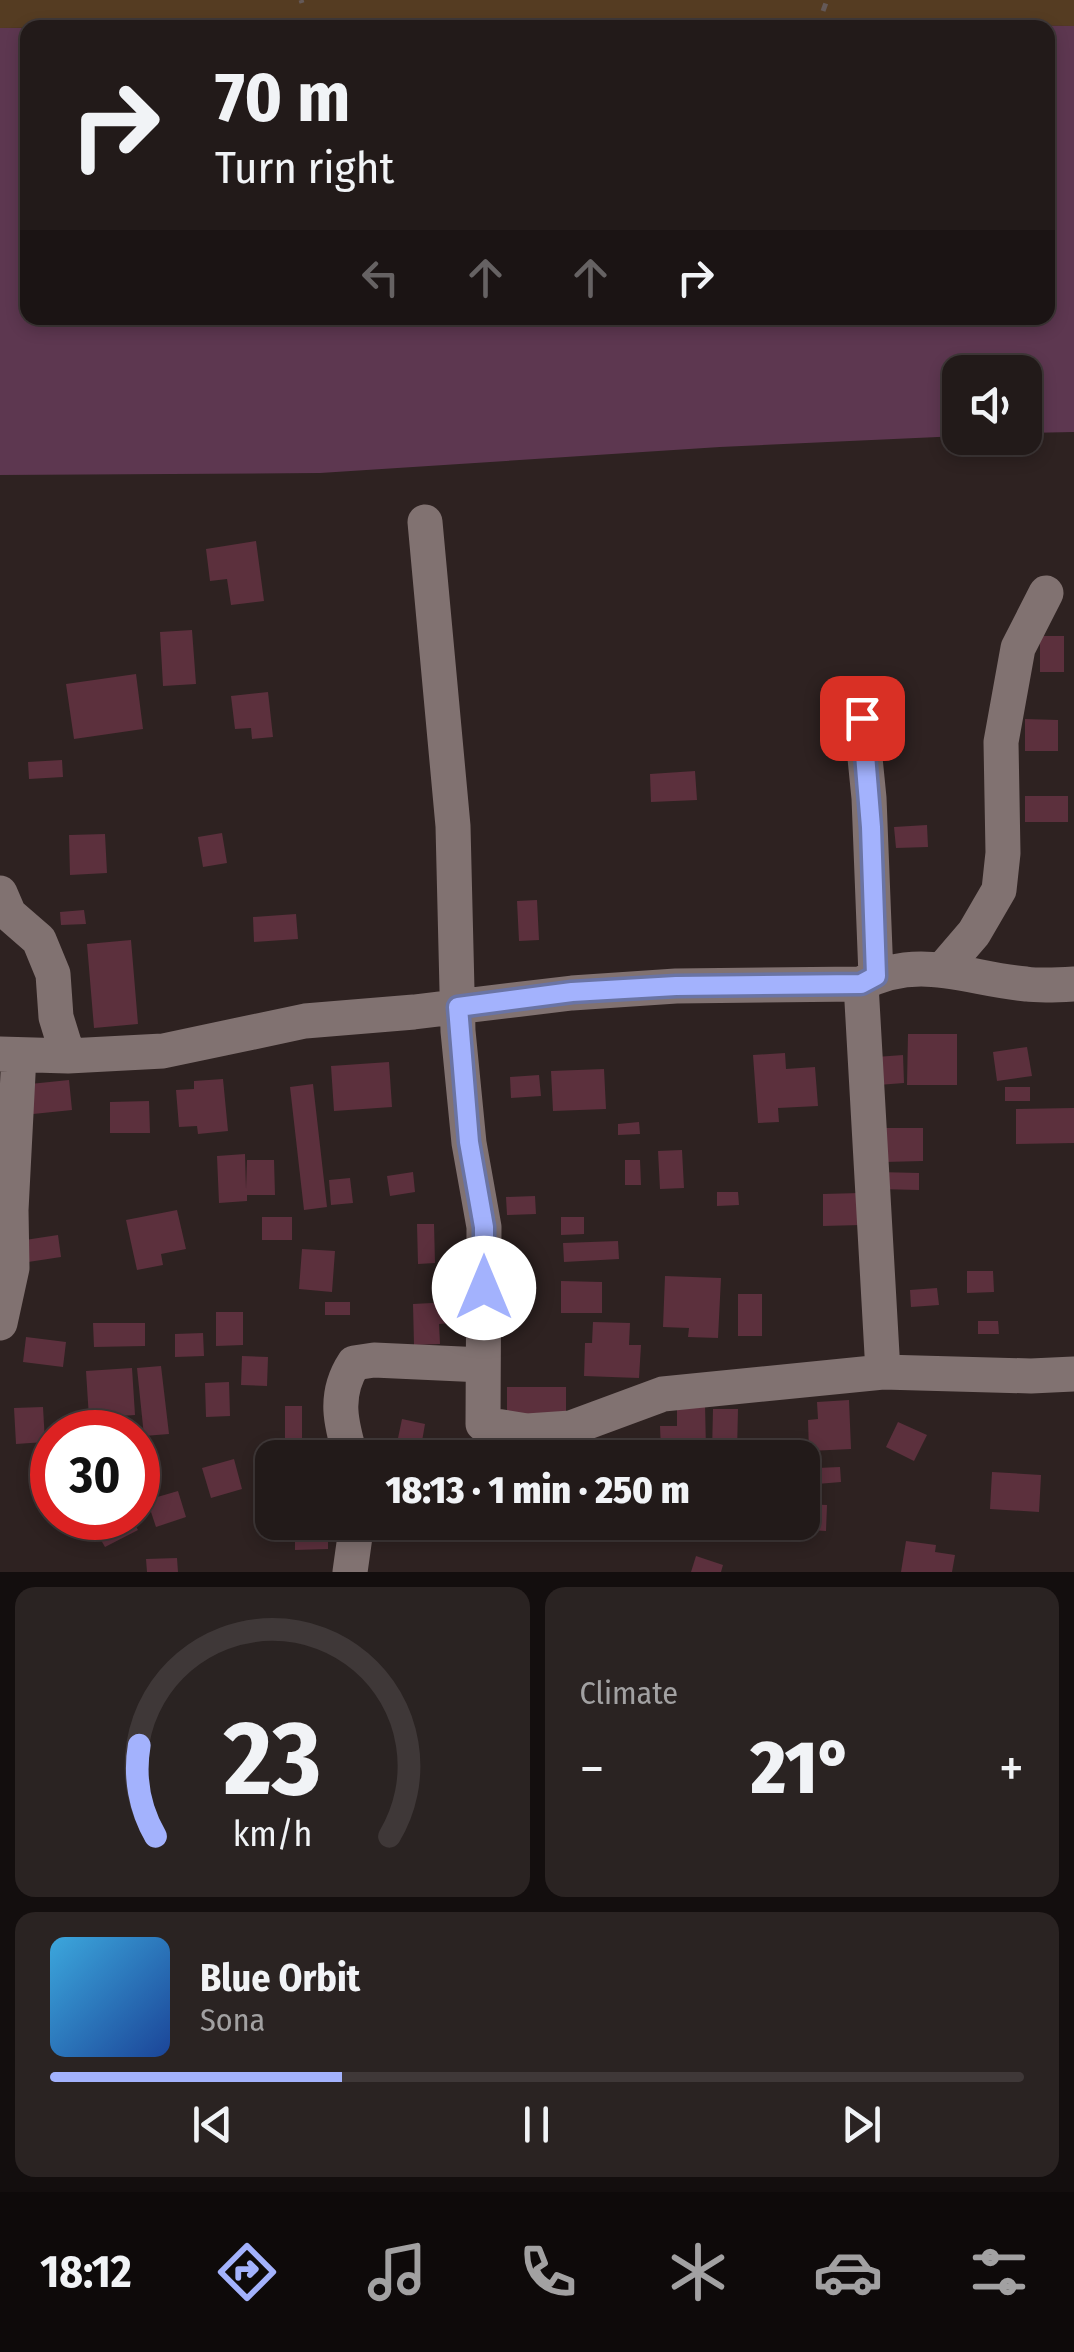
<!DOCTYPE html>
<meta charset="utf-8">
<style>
:root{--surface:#221a19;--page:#2a2322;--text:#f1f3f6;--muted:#a2a1a2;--line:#3f3838;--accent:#a3b2fd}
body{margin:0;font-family:"Fira Sans Condensed",sans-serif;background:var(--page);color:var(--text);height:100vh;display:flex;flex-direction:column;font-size:38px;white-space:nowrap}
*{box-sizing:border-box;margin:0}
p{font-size:32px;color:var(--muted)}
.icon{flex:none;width:55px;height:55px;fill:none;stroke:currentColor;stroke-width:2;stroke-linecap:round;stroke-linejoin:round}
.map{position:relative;height:1572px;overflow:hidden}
.sheet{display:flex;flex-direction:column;gap:15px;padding:15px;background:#130e0e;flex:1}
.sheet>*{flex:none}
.banner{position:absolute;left:20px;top:20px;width:1035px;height:305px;border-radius:20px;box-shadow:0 5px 15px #0003,0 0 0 2px var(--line);background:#221a19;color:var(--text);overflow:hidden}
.controls{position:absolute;left:942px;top:355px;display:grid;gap:20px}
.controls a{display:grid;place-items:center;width:100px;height:100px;border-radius:20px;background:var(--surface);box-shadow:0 5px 15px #0003,0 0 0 2px var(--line);font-size:50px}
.speed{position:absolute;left:30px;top:1410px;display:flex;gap:20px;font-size:50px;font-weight:700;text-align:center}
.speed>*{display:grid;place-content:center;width:130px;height:130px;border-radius:50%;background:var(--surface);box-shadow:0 5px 15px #0003,0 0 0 2px var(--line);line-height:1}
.speed .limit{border:15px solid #d22;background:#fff;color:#111}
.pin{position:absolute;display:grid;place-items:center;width:85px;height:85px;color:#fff;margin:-42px;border-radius:20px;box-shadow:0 5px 15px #0006}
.me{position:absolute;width:110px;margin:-55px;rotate:0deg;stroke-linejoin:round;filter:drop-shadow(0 0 8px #0008)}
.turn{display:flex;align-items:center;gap:35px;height:210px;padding:0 30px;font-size:45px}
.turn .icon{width:130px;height:130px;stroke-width:2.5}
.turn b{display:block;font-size:70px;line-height:85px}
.lanes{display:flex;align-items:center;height:95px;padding:0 30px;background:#0003;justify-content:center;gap:50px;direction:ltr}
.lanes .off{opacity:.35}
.big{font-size:75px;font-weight:800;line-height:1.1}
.sheet .tile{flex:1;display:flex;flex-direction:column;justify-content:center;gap:15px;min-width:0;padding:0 35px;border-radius:20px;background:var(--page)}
.sheet .dial{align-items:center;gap:0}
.dial svg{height:260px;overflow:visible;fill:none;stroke:var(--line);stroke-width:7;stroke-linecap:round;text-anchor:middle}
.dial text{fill:var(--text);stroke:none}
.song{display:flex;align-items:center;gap:30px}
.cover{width:120px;height:120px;border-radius:15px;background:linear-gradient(135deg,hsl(200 70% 55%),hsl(220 70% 35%))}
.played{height:10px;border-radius:5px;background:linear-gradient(90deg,var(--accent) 30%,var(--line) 30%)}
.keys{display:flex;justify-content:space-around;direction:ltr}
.heat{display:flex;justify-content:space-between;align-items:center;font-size:55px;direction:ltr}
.sheet .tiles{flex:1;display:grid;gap:15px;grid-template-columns:1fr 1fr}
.tile:last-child{grid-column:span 2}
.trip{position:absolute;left:255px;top:1440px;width:565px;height:100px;border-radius:20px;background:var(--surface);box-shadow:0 5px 15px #0003,0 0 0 2px var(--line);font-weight:800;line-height:100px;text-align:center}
.menu{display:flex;height:160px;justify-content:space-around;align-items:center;background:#0e0a0a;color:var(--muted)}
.menu .icon{width:70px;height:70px}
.menu .selected{color:var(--accent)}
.menu b{font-size:45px;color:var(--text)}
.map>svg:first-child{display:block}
</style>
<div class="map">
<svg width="1074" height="1572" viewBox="0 0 1074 1572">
<rect width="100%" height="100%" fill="#2e2221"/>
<path fill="#553c22" d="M0,0H1074V26L635,23L0,28Z"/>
<path fill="#5d3750" d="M635,23L1074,26V432L1025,433V372H960V436L720,447L320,473L0,475V28H27L28,318H1048V28L68,27Z"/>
<path fill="#5c303d" d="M256,541L264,601L231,605L227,579L210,581L206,549Z
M192,630L196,684L163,686L160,632Z
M1040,636H1064V672H1040Z
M136,674L143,729L74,739L66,684Z
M268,692L273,737L252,739L251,728L235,729L231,696Z
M1025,719L1058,720V751H1025Z
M62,760L63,777L29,779L28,762Z
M695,771L697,800L651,802L650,774Z
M1025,796H1068V822H1025Z
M927,825L928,847L896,848L894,827Z
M222,833L227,863L203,867L198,837Z
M105,834L107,873L70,875L69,835Z
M537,900L539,940L519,941L517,901Z
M84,910L86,924L61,925L60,912Z
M296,914L298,939L254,942L253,917Z
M131,940L138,1024L94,1028L87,944Z
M908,1034H957V1085H907Z
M1027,1047L1032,1076L997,1081L993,1052Z
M785,1053L786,1069L815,1067L818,1106L778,1108L779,1122L758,1123L753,1055Z
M903,1055L904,1083L878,1085L876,1057Z
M389,1062L392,1107L334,1111L331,1066Z
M604,1069L606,1109L553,1111L551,1071Z
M539,1075L541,1096L511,1098L510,1077Z
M223,1079L228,1131L198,1134L197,1126L179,1127L176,1090L194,1089V1081Z
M69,1080L72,1110L33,1114L30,1084Z
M313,1084L327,1207L304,1210L290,1087Z
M1005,1087H1030V1101H1005Z
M149,1101L150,1133H110V1102Z
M1074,1108V1143L1016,1144V1109Z
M639,1122L640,1134L618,1135V1124Z
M885,1128H923V1161L884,1162Z
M682,1150L684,1188L660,1189L658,1151Z
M245,1154L246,1189L247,1160H274L275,1195H247V1201L219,1203L217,1156Z
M625,1160H640L641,1185H625Z
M413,1172L415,1192L390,1196L387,1176Z
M878,1172L919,1173V1190L878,1189Z
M350,1178L353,1203L331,1205L329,1180Z
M717,1192H738L739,1205L717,1206Z
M860,1193L861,1225L823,1226V1194Z
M535,1196L536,1214L507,1215L506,1197Z
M177,1210L186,1249L161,1254L163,1265L137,1270L126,1220Z
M262,1217H292V1240H262Z
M561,1217H584V1234L561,1235Z
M417,1224H434L435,1263L418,1264Z
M58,1235L61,1257L28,1262L25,1240Z
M618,1241L619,1259L564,1262L563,1243Z
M302,1249L335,1251L332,1292L299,1289Z
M967,1271H993L994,1292L967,1293Z
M665,1276L721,1278L718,1338L688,1337L689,1328L663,1327Z
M561,1281L602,1282V1313H561Z
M937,1288L939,1305L911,1307L910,1290Z
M738,1294H762V1336H738Z
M325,1302H350V1315H325Z
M451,1302L452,1323L439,1324L440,1344L414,1345L413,1304Z
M216,1312H243V1345L216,1346Z
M978,1321H998L999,1334H978Z
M593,1322L630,1323L629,1345H641L639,1378L584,1376L585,1343H592Z
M93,1323H145V1346L94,1347Z
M203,1333L204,1356L175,1357V1334Z
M26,1337L66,1342L63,1367L23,1362Z
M242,1356L268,1357L267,1386L241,1385Z
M161,1366L169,1434L144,1436L137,1368Z
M132,1368L135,1415L89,1418L86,1371Z
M229,1382L230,1416L206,1417L205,1383Z
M507,1387H566V1417H507Z
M849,1400L851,1449L809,1451L808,1420L818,1419L817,1402Z
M705,1404L706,1450H661L660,1426H677V1405Z
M285,1406H302V1438H285Z
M43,1407L45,1442L16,1444L14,1408Z
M713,1409H738L737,1452H712Z
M402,1419L425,1424L421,1447L397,1443Z
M898,1422L927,1435L914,1461L886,1447Z
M448,1450V1458H405L404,1451Z
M234,1459L242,1489L211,1498L202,1468Z
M840,1467L841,1482L817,1484V1468Z
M992,1472L1041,1475L1039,1512L990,1509Z
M178,1491L186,1517L156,1527L147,1500Z
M802,1504L827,1505L826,1531L794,1529L795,1522H802Z
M100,1518H131L138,1530L105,1547L94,1528L103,1523Z
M490,1522H526L522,1540L488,1531Z
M295,1526H328V1549L295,1550Z
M906,1541L936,1545L935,1552L955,1555L952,1572H901Z
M696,1556L723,1565L721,1572H691Z
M177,1558L178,1572H147L146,1559Z"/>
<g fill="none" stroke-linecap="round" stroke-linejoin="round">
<path stroke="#645958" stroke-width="5" stroke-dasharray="8 8" stroke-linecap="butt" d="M301,0L302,3
M823,11L827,0"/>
<path stroke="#817271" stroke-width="35" d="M425,522L453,826L458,1031L469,1143L484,1227L483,1424L527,1431L571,1428L663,1394L883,1372L1031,1376L1074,1374
M861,718L869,798L876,976
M0,893L9,914L39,940L53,974L56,1017L68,1056
M944,968L974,933L999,890L1003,853L1001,742L1018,648L1046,593
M861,984L883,1372
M0,1054L68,1056L163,1051L305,1021L414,1012L572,993L676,986L861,984C919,953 968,979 1026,984C1041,986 1058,985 1074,984
M0,1323L12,1268L11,1210L19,1055
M351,1458C341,1424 333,1395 354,1363L374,1360L483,1365
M350,1572L357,1522"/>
</g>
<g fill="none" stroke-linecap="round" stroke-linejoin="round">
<defs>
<path id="route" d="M484,1288V1227L469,1142L458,1007L572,992L676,986L861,984L876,976L871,827L862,718"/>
</defs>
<use href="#route" stroke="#6a74a4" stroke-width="25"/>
<use href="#route" stroke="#a3b2fd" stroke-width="18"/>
</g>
</svg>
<div class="controls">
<a><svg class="icon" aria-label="sound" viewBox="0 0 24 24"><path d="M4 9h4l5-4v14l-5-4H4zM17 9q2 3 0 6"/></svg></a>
</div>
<div class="speed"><div class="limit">30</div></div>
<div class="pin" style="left:862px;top:718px;background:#d93025"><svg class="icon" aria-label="arrive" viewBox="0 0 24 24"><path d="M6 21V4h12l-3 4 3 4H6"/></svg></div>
<svg class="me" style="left:484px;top:1288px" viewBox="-20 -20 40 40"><circle r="19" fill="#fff"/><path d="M0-13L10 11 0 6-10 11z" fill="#a3b2fd"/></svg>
<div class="trip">18:13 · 1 min · 250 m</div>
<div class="banner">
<div class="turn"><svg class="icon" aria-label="right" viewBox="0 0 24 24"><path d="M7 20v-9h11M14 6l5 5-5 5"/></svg><div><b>70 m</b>Turn right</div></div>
<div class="lanes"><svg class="icon off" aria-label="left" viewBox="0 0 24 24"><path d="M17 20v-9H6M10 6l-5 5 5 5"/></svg><svg class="icon off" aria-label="ahead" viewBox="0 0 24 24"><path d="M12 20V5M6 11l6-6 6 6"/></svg><svg class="icon off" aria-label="ahead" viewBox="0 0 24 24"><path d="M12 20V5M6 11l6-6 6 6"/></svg><svg class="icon" aria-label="right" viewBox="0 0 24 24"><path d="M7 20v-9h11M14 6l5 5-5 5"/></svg></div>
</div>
</div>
<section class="sheet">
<div class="tiles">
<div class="tile dial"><svg viewBox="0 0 100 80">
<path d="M14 69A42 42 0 1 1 86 69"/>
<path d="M14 69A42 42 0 0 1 9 41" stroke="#a3b2fd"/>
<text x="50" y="56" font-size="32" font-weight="700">23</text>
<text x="50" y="72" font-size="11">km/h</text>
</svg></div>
<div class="tile"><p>Climate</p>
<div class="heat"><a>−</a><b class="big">21°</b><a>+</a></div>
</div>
<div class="tile">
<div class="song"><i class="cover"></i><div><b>Blue Orbit</b><p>Sona</p></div></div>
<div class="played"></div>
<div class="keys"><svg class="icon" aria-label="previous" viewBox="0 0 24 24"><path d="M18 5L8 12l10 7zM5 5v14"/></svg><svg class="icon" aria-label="pause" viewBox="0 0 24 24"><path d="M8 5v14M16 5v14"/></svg><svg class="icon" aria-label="next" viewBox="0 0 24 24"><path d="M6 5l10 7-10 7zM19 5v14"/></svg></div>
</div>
</div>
</section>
<nav class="menu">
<b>18:12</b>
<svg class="icon selected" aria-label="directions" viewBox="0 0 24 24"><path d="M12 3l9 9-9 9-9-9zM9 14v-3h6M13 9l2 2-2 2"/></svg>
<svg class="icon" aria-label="music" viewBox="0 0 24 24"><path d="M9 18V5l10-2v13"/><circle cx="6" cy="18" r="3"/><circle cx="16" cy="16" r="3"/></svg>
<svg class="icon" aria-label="phone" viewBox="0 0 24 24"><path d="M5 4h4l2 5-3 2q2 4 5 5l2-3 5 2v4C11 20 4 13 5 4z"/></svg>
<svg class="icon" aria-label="climate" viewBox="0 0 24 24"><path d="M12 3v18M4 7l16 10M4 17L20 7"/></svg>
<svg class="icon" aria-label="car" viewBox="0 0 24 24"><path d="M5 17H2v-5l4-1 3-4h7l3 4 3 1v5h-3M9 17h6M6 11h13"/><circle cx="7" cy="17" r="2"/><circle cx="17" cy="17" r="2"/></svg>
<svg class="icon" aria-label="filters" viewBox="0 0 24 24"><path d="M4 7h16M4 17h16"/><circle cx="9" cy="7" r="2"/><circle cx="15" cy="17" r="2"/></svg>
</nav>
